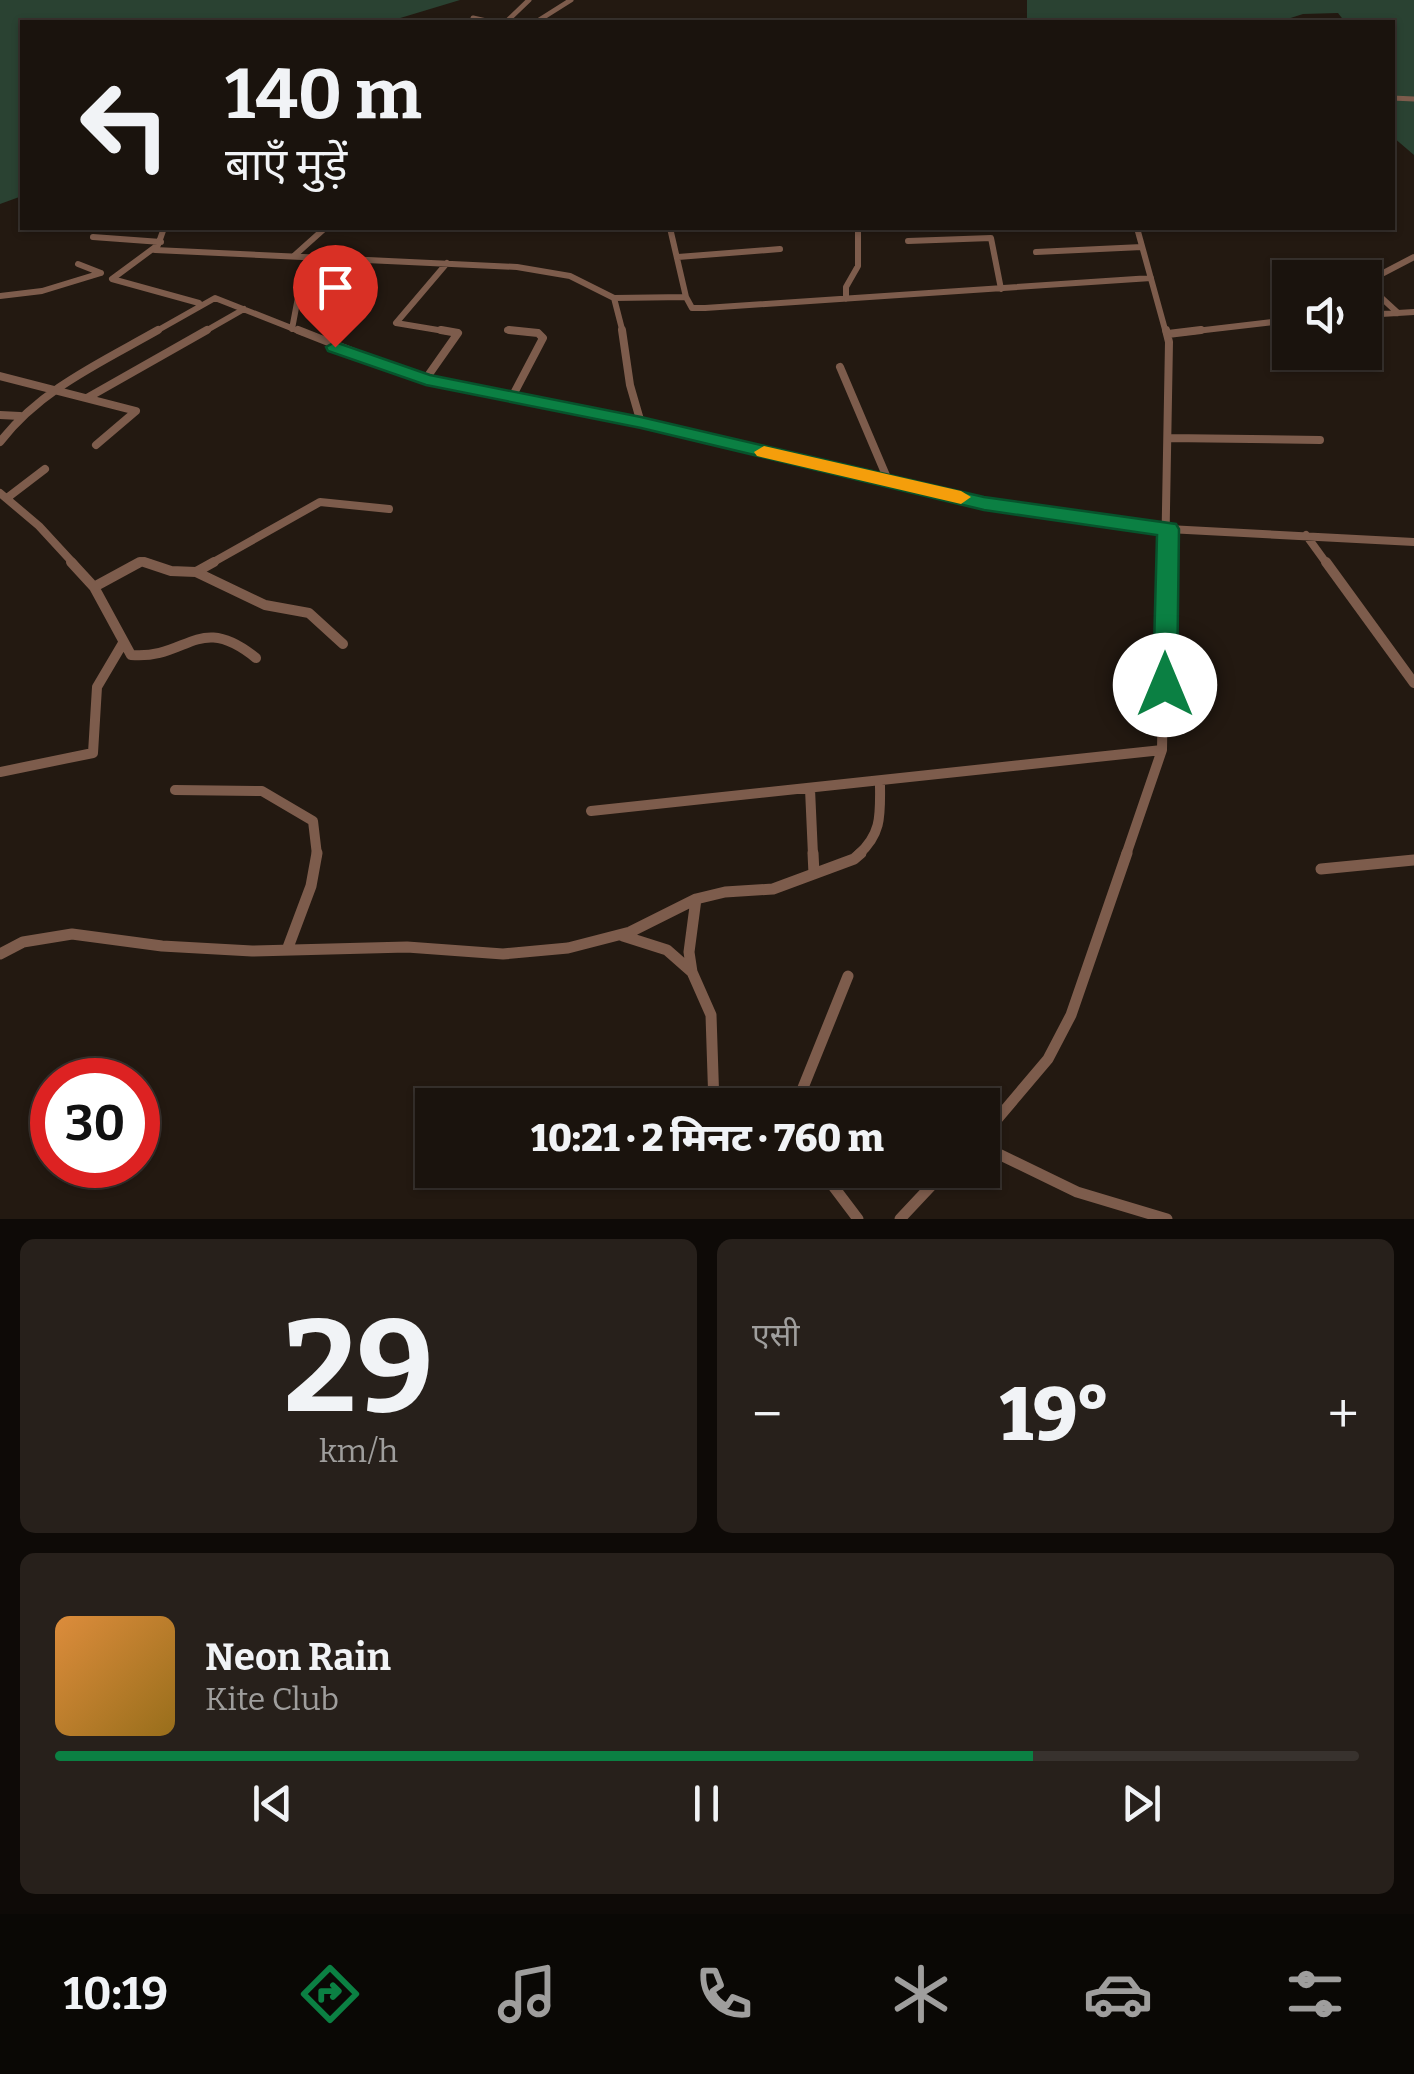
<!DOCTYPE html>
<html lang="hi">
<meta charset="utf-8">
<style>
:root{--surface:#1a130d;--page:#27201b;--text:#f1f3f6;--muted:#9f9e9d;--line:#38322e;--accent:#0b8043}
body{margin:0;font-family:Bitter,"Noto Sans Devanagari",serif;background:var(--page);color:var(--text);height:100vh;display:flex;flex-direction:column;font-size:38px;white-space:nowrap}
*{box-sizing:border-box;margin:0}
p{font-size:32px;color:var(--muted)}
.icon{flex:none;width:55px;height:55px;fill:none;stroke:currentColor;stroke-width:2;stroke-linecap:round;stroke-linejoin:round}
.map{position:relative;height:1219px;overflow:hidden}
.side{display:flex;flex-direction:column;gap:20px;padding:20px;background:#0e0a07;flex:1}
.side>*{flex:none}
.banner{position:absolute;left:20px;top:20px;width:1375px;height:210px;border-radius:0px;box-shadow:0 2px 8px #0004,0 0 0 2px var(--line);background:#1a130d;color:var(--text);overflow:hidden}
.fabs{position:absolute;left:1272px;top:260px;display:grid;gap:20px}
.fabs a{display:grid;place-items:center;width:110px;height:110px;border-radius:0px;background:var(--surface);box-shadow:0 2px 8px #0004,0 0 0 2px var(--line);font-size:50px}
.speed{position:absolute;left:30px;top:1058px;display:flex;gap:20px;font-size:50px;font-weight:700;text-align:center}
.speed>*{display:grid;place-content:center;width:130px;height:130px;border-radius:50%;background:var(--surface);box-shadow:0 2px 8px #0004,0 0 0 2px var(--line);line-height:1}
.speed .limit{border:15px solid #d22;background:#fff;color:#111}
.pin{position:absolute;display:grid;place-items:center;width:85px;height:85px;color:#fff;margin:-102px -42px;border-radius:50% 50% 50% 0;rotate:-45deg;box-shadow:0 0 10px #0007}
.pin .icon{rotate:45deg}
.me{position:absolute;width:110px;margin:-55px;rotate:0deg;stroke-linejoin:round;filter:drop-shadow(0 0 8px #0008)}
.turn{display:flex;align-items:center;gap:35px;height:210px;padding:0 40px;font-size:45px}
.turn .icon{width:130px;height:130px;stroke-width:2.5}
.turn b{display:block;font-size:70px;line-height:85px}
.big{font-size:75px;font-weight:800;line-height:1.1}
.side .card{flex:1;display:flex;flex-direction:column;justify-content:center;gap:15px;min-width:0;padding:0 35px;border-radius:15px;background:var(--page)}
.side .dial{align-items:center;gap:0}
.dial b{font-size:130px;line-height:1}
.song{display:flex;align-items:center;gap:30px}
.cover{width:120px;height:120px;border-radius:15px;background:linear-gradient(135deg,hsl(30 70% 55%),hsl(40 70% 35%))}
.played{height:10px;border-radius:5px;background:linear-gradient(90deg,var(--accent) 75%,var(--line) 75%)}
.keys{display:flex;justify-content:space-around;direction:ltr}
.heat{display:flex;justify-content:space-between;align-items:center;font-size:55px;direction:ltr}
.side .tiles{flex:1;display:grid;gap:20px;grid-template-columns:1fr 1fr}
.card:last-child{grid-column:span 2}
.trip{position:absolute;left:415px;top:1088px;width:585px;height:100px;border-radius:0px;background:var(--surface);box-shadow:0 2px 8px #0004,0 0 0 2px var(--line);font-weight:800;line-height:100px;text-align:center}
.tab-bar{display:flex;height:160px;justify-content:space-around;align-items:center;background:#0a0805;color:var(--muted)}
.tab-bar .icon{width:70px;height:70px}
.tab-bar .on{color:var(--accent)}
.tab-bar b{font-size:45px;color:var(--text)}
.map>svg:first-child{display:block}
</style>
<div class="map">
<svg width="1414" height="1219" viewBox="0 0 1414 1219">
<rect width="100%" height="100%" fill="#231911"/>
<path fill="#2a4232" d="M0,0H460L387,22H22V196L0,204Z
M1027,0H1414V155L1393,137L1392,22H1345L1338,13L1303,14L1278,22H1027Z"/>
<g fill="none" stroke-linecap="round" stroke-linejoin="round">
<path stroke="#7d5c4c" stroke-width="5" d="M473,18L491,22
M506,22L529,0
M536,22L571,0
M1392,98L1414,99"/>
<path stroke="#7d5c4c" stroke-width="6" d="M164,228L158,245L112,279L199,303
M1137,228L1166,333
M93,237L161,242
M908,241L991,238L1001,289
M155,250L517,267L570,276L614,298L686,297L670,228
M1036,252L1142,247
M295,255L324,229
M678,257L780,249
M447,263L396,323L456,333
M78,264L101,273
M0,296L42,291L101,273
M686,297L692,308H705L1151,278
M614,298L623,333
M846,299V287L858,266V228
M1398,313L1374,291L1370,280L1414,257
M1365,315L1414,312
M292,329L299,292
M507,330L535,333
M153,333L215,298L304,333
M202,333L244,309
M1179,333L1290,320"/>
<path stroke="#7d5c4c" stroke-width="8" d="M298,330L425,380L641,423L984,503L1168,529L1414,542
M509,330L538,333L543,338L512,397
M622,330L630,385L641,423
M1168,334L1201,330
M840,367L888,480
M0,376L136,411L96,445
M425,380L458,333L441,330
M87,398L207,330
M0,415L20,416
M1168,438L1320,440
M0,442C41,389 100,363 158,330
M0,493L39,526L74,564
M7,498L45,469
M1306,535L1327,564
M136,564L142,561L152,564
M210,564L320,502L389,509
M1165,564L1169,342L1166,330"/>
<path stroke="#7d5c4c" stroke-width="10" d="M71,562L94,587L131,655C188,660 198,611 256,658
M144,562L171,571L196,572L265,605L309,613L343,644
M1326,562L1414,683
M196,572L214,562
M94,587L140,562
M0,772L93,753L97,687L123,643
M810,789L813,855
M175,790L262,791L313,821L317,855
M591,811L1162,750
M858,855C883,833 880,813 880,781
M1126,855L1162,750L1165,562"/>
<path stroke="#7d5c4c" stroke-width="11" d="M813,853L814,874
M1321,869L1414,860
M696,899L689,952L692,972L711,1015L714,1105
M623,936L667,950L692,972
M287,950L311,886L317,853
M0,954L23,942L72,934L162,946L252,951L407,947L503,954L568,948L630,932L696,899L725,892L773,889L854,859L861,853
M538,1094L572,1105
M796,1105L848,976
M982,1137L1048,1059L1071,1015L1127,853
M982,1146L1077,1192L1167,1219
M821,1170L858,1219
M673,1179L677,1170
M900,1219L946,1170"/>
</g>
<path fill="#0b8043" stroke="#07532c" stroke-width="2.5" d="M335,342L430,375L641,417L984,497L1176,524L1179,529L1177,685L1165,694L1153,685L1157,535L984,510L641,428L426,385L328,351L326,347Z"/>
<path fill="#f59e0b" d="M764,446L961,491L971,497L961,504L757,456L754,452Z"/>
</svg>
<div class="fabs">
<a><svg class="icon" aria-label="sound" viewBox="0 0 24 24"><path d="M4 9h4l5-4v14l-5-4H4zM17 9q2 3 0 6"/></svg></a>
</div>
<div class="speed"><div class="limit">30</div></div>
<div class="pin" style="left:335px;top:347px;background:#d93025"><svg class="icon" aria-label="arrive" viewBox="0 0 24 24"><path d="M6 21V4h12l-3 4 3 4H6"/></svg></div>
<svg class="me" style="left:1165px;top:685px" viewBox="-20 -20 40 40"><circle r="19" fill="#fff"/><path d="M0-13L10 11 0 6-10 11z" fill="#0b8043"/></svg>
<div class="trip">10:21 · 2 मिनट · 760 m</div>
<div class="banner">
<div class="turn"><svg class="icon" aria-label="left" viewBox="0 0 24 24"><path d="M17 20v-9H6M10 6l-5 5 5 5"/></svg><div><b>140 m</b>बाएँ मुड़ें</div></div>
</div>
</div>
<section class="side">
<div class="tiles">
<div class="card dial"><b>29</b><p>km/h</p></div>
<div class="card"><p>एसी</p>
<div class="heat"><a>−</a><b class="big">19°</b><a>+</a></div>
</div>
<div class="card">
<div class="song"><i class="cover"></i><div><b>Neon Rain</b><p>Kite Club</p></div></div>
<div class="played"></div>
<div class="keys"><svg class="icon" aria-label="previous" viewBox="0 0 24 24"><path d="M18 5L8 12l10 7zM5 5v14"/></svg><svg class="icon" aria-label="pause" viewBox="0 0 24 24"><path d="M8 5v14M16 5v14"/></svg><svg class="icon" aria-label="next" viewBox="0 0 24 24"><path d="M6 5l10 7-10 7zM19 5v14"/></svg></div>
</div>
</div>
</section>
<nav class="tab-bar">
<b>10:19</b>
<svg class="icon on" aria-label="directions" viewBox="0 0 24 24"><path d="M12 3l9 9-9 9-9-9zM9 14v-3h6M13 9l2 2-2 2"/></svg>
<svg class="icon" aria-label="music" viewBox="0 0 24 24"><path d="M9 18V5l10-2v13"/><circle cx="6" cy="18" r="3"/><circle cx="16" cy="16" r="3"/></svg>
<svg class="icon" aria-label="phone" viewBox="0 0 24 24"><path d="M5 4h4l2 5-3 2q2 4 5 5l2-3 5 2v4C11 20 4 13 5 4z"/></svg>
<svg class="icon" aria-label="climate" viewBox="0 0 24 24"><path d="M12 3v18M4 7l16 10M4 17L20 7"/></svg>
<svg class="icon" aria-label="car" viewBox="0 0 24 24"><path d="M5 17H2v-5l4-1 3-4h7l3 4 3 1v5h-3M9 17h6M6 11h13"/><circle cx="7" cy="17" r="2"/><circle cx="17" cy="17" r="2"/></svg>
<svg class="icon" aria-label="filters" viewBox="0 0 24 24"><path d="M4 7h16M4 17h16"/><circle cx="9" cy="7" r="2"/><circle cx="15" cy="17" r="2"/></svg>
</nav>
